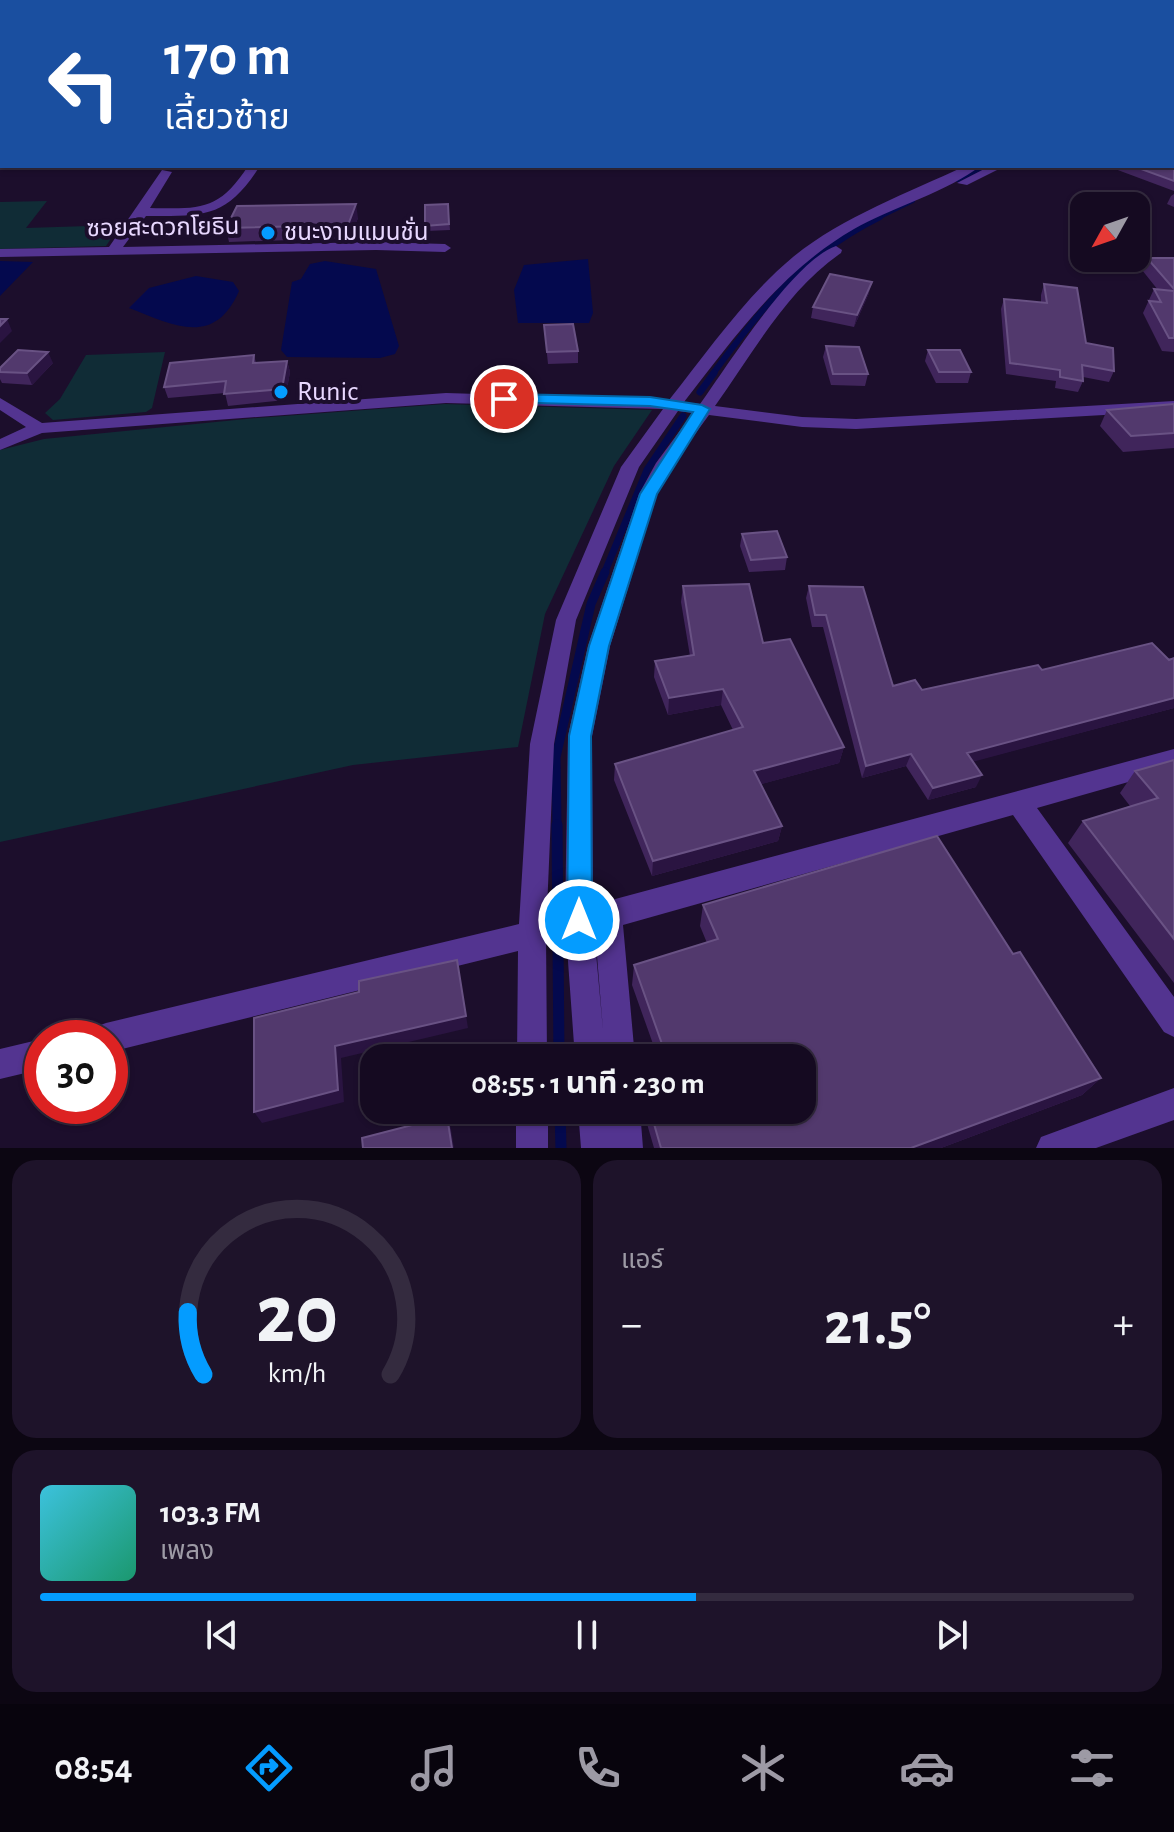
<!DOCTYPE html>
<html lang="th">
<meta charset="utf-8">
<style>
:root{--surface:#150a21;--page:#1e132a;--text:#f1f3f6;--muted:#9d9aa5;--line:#342b3f;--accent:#049cff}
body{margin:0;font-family:"Alegreya Sans","Noto Sans Thai",sans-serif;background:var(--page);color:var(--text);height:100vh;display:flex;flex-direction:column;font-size:30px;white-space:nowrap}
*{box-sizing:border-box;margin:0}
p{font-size:26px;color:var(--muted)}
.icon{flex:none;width:44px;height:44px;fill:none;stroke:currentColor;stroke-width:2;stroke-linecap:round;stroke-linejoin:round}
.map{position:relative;height:1148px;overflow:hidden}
.panel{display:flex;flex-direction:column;gap:12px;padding:12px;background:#0c0612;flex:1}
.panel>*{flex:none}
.banner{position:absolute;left:0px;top:0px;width:1174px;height:168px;box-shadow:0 2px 6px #0004,0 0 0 2px var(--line);background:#1a4fa0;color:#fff;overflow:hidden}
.needle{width:52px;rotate:230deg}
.controls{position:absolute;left:1070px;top:192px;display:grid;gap:16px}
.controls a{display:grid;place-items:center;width:80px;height:80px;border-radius:16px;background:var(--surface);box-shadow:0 2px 6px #0004,0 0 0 2px var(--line);font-size:40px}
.speed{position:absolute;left:24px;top:1020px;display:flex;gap:16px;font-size:40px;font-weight:700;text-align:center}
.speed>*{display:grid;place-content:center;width:104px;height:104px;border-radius:50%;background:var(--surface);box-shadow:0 2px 6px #0004,0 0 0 2px var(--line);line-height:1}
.speed .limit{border:12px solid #d22;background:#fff;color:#111}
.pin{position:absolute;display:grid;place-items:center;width:68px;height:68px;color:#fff;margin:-34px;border:4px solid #fff;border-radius:50%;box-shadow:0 2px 8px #0007}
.me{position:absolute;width:88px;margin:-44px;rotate:0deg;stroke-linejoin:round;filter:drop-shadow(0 0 6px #0008)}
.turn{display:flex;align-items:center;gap:28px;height:168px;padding:0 32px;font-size:36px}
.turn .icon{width:104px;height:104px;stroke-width:2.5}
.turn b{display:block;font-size:56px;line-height:68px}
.big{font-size:60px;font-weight:700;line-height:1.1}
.panel .widget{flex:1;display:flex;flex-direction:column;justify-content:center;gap:12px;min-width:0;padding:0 28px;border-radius:24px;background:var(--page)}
.panel .dial{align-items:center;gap:0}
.dial svg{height:208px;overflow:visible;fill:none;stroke:var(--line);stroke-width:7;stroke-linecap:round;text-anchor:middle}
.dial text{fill:var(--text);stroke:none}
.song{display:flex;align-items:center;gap:24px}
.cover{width:96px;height:96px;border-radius:12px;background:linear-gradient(135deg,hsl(190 70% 55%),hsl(160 70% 35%))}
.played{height:8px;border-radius:4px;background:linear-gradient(90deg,var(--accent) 60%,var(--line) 60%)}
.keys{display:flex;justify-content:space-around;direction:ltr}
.heat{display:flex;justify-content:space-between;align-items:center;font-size:44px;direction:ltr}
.panel .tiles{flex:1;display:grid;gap:12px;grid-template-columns:1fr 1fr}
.widget:last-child{grid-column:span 2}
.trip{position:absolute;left:360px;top:1044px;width:456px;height:80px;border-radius:24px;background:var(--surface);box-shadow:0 2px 6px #0004,0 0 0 2px var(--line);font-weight:700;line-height:80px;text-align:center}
.tab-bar{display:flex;height:128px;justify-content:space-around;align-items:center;background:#08040d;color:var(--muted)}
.tab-bar .icon{width:56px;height:56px}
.tab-bar .current{color:var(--accent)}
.tab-bar b{font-size:36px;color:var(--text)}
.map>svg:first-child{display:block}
</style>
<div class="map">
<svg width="1174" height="1148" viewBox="0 0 1174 1148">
<rect width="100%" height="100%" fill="#1c0e2c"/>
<path fill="#102c36" d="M47,201L26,228L120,225L106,246L0,249V202Z
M165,352L152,408L146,412L53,420L45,413L60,399L86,355Z
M445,404L652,410L614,466L545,614L518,747L353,765L0,842V450L44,439L257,418Z"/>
<path fill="#04094e" d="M588,259L593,313L589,323H518L514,290L524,265Z
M0,261L33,262L0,296Z
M325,261L376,269L399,346L395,354L380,358L287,357L281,350L292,282L301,279L310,264Z
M196,276L233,282L239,291C214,348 173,325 129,308L149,288Z"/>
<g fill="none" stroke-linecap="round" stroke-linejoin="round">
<path stroke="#04094e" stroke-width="4" d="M958,180L986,166
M876,219L913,201"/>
<path stroke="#04094e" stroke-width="6" d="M712,375C762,307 803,255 880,217"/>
<path stroke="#04094e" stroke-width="7" d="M700,392L714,373
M604,574L647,470L683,416"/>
<path stroke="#04094e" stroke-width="9" d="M557,827L556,757L591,604L605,572"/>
<path stroke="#04094e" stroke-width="11" d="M557,825L559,1058
M560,1110L561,1148"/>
<path fill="#533490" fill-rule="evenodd" d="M1043,0H1051L1052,2H1044Z
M1174,66V73L1172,74V67Z
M0,135H2V147H0Z
M248,166H260C226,219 204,216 146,216L123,247L376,242L445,244L451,248L445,252L376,250L0,257V249L109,247L162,170L172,172L150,208C200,209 219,211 248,166Z
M965,166H980C951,190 889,209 854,229C781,271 735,337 684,402L700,404C728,365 793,261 836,246L842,250L841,253C787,290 753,353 715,406L802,417L856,419L1174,401V411L856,429L802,427L709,415L673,464L657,494L610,646L592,736L593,905L1174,749V769L1037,808L1174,997V1037L1164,1032L1013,815L623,925L635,1058H575L565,920L568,736L588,646L639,494L656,463L693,413L678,411L639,467L576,620L554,744L546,934L547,1058H517L518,951L110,1052V1038H91L95,1027L106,1023L519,924L530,744L556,620L621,467L663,409L446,403L42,433L0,450V439L26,427L0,410V398L42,423L446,393L669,400C708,351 745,297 793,257C842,217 908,193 965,166ZM594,931H595L603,1030Z
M990,166H1005L967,185L957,183Z
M42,1039V1069L0,1079V1049Z
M1174,1088V1120L1096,1148H1036L1041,1137Z
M516,1110H548V1148H516Z
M578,1110H640L643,1148H581Z"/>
</g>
<path fill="#40255b" d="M1174,138V191L1107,166H1172Z
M1174,194V207L1167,204L1171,196Z
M448,204L450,230L426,231L425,226Z
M358,218L350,238L229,242L226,228Z
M1147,258H1174V357V352L1162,351L1143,313L1154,289L1158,290L1142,270Z
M1044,284L1086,343L1114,371L1109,382L1083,377V381L1078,392L1055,388L1056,381L1006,374L1001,309L1004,299L1041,303V295Z
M869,293L854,327L811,318L813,307Z
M544,325L578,351V363L548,364Z
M826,346L868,374L865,386L831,385L823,357Z
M928,350L971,372L968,383H936L925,361Z
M254,355L256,363L287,361L290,372L285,400L228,406L225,393L168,398L164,387Z
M53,363L32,385L2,383L0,379V368Z
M1174,404V448L1123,452L1100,426L1107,410Z
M742,534L787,557L785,570L749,572L740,546Z
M683,586L763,643L844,747L839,763L761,784L782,826L778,841L652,876L614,780L615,764L733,730L721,705L668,715L654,677L655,661L690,656L681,602Z
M809,586L893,686L922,690L1042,670L1174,658V708L973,761L976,787L928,800L906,766L862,778L823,627H812L806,598Z
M1174,760V983L1068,843L1083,821L1130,806L1120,793L1135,771Z
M703,905L1013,954L1101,1078L1082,1095L941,1148H654L643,1110H802V1058H658L632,985L634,965L707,943L700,926Z"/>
<path fill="#2a1441" d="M356,204L358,218L350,238L348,225Z
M872,282L869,293L854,327L857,315Z
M7,319L12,331L0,343V326Z
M48,352L53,363L32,385L27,373Z
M287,361L290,372L285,400L282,389Z
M723,689L721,705L668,715L669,698Z
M1174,698V708L961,765L967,753Z
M844,747L839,763L751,787L754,771Z
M911,754L906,766L862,778L866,766Z
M982,775L976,787L928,800L933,788Z
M782,826L778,841L652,876L653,861Z
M457,960L468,1028L341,1058L344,1102L262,1123L254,1112L335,1046Z
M1101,1078L1082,1095L941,1148H911Z
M447,1116L451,1129L454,1148H452Z"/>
<path fill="#52396d" stroke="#695284" stroke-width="2" d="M1172,138H1174V181L1133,166H1172Z
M356,204L348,225L226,228L237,206Z
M448,204L449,224L425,226V205Z
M1147,258H1174V289Z
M830,274L872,282L857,315L813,307Z
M1044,284L1077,288L1086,343L1113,348L1114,371L1082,365L1083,381L1060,377V370L1010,363L1004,299L1047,303Z
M1154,289L1174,291V338H1169L1149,301L1161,302Z
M0,319H7L0,326Z
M573,324L578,351L547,352L544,325Z
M826,346L859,347L868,374H833Z
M18,350L48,352L27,373L0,372V368Z
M928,350H960L971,372H939Z
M254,355L253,363L287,361L282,389L224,394L226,381L164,387L170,363Z
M1174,404V433L1131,436L1107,410Z
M777,531L787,557L751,560L742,534Z
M749,584L763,643L790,639L844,747L754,771L782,826L653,861L615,764L743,727L723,689L669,698L655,661L694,655L683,586Z
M809,586L863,587L893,686L915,680L922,690L1038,665L1042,670L1152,643L1169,660L1174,658V698L967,753L982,775L933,788L911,754L866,766L826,615H815Z
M1174,760V939L1083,821L1158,798L1135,771Z
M937,836L1013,954L1020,952L1101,1078L911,1148H661L650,1110H802V1058H667L634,965L718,939L703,905Z
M457,960L466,1016L335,1046L338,1090L254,1112V1018L359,992V981Z
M447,1116L452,1148H363L362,1138Z"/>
<path fill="#049cff" stroke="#0365a6" stroke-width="2" d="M504,394L650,397L702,405L710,409L657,494L609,646L591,736L592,920L588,929L579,932L571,929L567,920L569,736L589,646L640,494L693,412L650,406L499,402L497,399Z"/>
<g fill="#049cff" stroke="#1c0e2c" stroke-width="3">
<circle cx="268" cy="233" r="8"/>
<circle cx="281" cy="392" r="8"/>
</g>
<g text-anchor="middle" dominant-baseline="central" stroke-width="8" stroke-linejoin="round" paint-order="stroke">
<g font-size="24" fill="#e8d8ff" stroke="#1c0e2c">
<text transform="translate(163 228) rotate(-1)">ซอยสะดวกโยธิน</text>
</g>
<g font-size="24" fill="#e8d8ff" stroke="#1c0e2c" text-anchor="start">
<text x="284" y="233">ชนะงามแมนชั่น</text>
</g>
<g font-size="28" fill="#e8d8ff" stroke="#1c0e2c" text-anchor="start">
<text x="297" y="392">Runic</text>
</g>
</g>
</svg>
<div class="controls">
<a><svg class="needle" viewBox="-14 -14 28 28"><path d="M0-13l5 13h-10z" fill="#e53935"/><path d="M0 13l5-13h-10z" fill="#9d9aa5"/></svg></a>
</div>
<div class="speed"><div class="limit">30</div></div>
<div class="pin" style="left:504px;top:399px;background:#d93025"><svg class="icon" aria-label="arrive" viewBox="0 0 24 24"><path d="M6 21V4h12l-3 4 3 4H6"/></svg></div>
<svg class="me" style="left:579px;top:920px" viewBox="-20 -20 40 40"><circle r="17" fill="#049cff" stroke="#fff" stroke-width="3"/><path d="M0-11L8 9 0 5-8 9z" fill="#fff"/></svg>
<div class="trip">08:55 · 1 นาที · 230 m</div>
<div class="banner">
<div class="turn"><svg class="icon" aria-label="left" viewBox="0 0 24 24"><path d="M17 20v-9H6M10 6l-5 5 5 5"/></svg><div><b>170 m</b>เลี้ยวซ้าย</div></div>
</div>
</div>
<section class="panel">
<div class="tiles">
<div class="widget dial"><svg viewBox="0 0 100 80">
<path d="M14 69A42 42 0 1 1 86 69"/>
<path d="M14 69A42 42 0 0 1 8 45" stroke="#049cff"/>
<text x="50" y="56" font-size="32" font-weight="700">20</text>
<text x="50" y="72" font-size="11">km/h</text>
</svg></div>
<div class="widget"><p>แอร์</p>
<div class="heat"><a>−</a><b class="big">21.5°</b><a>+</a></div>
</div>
<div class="widget">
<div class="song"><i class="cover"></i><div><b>103.3 FM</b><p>เพลง</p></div></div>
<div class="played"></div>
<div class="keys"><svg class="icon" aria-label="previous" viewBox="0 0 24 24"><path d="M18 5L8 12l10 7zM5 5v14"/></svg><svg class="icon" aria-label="pause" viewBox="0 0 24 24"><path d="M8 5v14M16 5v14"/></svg><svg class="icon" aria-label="next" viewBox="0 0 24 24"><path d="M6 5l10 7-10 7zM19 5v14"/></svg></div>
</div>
</div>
</section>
<nav class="tab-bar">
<b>08:54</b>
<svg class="icon current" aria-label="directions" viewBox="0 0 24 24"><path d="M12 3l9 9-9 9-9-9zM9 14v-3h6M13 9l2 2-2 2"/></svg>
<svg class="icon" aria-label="music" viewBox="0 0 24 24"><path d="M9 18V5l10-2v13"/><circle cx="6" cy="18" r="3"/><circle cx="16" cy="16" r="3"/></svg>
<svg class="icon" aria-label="phone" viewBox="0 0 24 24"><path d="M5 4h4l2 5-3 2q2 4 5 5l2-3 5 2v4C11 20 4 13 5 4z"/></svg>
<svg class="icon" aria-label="climate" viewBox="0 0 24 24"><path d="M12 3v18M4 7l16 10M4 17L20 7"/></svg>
<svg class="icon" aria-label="car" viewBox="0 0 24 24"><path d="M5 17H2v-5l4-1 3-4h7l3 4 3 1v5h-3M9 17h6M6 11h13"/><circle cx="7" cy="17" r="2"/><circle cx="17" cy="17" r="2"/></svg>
<svg class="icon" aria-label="filters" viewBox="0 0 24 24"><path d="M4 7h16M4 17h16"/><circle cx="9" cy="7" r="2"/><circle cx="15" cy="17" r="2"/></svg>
</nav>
